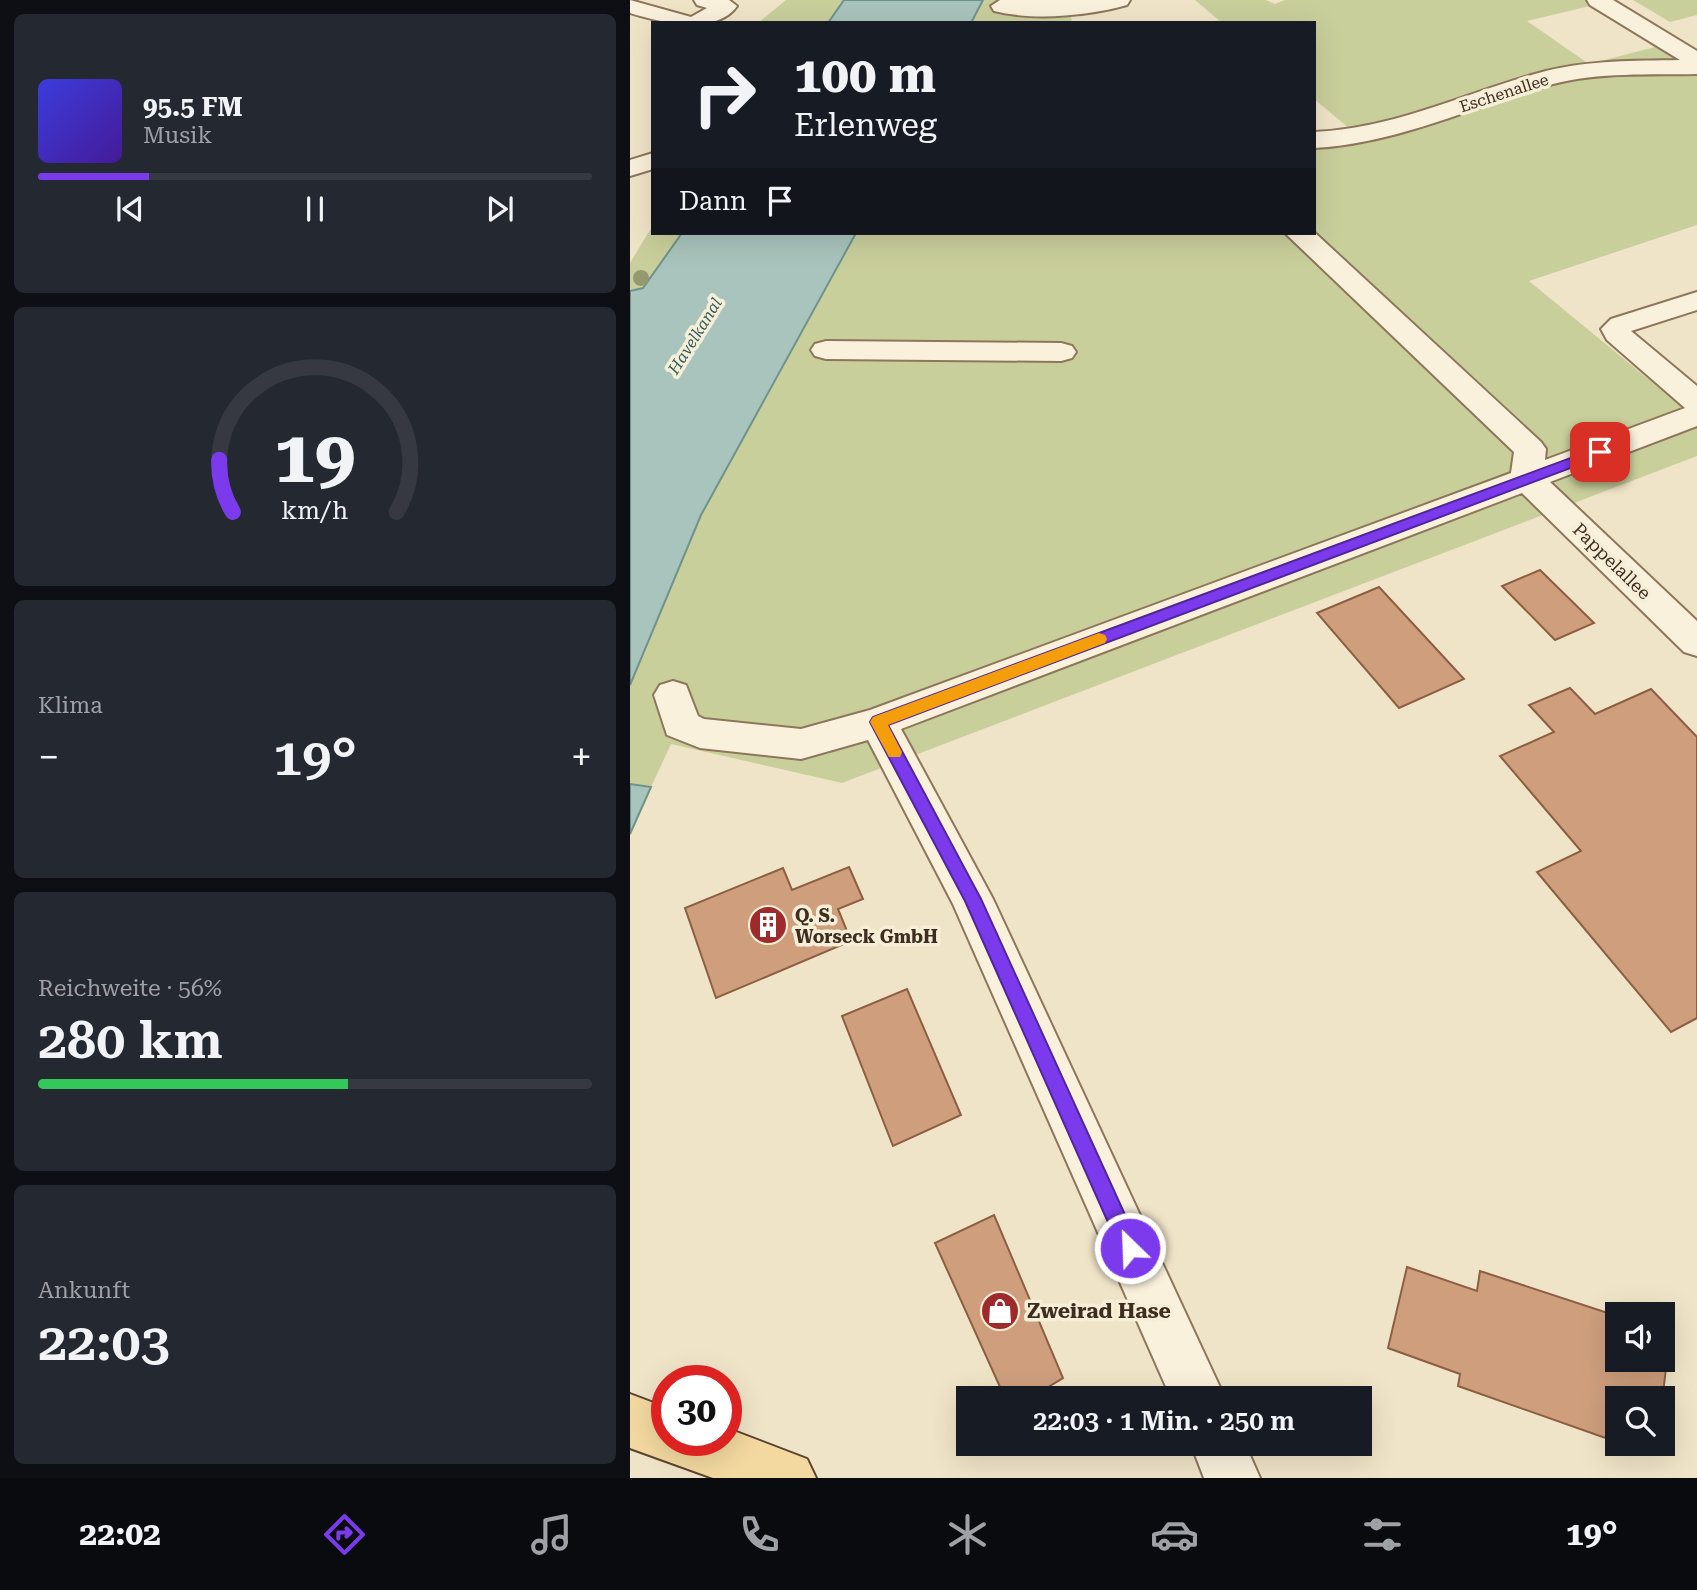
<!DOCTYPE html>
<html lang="de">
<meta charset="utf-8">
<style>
:root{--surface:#171b24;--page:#242831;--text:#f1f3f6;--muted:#9ea1a6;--line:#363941;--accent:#7c3aed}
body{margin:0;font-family:"Roboto Serif",serif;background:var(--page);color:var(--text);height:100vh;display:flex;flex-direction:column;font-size:26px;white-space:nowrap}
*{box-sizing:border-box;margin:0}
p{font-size:23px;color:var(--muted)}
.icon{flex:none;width:38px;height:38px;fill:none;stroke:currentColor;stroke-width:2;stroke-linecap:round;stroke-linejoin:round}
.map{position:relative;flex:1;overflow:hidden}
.panel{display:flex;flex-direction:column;gap:14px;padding:14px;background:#0d0f14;width:630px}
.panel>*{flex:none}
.top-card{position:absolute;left:21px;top:21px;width:665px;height:214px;border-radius:0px;box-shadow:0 7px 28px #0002;background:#171b24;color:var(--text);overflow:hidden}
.fabs{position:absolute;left:975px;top:1302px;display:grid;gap:14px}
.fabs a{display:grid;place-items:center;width:70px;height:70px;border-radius:0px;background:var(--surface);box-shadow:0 7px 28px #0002;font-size:35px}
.speed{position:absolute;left:21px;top:1365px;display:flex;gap:14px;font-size:35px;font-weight:700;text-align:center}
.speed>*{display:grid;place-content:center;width:91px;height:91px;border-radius:50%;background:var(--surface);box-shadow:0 7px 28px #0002;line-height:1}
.speed .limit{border:10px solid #d22;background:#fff;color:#111}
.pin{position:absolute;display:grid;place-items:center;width:60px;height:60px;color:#fff;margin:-30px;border-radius:14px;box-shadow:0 4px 10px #0006}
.me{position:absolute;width:77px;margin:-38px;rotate:336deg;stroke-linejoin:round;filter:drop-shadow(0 0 5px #0008)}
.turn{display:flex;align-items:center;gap:24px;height:147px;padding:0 28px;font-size:32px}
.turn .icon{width:91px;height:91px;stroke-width:2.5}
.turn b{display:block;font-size:49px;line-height:60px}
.then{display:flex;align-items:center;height:66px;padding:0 28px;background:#0003;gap:14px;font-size:26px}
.big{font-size:52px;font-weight:600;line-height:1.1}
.panel .widget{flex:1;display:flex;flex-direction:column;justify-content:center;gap:10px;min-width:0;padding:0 24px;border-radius:10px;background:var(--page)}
.panel .dial{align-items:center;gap:0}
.dial svg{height:182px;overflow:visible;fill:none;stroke:var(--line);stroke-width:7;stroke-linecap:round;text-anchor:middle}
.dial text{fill:var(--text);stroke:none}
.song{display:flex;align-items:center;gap:21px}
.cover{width:84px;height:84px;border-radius:10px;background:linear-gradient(135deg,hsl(240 70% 55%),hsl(260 70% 35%))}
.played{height:7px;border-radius:4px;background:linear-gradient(90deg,var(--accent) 20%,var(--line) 20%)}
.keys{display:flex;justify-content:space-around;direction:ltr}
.heat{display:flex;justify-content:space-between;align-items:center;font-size:38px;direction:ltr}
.charge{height:10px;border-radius:5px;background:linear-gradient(90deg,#34c759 56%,var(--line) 0)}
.trip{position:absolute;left:326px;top:1386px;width:416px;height:70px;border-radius:0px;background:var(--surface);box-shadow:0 7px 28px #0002;font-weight:600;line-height:70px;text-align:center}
.menu{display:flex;height:112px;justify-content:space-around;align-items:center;background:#090b0e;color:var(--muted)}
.menu .icon{width:49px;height:49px}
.menu .on{color:var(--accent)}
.menu b{font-size:32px;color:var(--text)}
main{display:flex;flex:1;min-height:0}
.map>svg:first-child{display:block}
</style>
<main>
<section class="panel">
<div class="widget">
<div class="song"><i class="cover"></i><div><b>95.5 FM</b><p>Musik</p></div></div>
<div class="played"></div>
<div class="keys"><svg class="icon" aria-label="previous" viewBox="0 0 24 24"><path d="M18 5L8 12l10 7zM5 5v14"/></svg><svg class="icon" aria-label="pause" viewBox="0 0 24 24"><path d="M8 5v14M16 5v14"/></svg><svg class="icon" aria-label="next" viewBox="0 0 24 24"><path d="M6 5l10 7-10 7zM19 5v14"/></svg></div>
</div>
<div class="widget dial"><svg viewBox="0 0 100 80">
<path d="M14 69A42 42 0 1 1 86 69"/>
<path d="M14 69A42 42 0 0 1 8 46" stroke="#7c3aed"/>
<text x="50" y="56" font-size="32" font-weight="700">19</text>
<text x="50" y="72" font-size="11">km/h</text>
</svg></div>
<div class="widget"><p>Klima</p>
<div class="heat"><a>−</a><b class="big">19°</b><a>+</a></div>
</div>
<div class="widget"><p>Reichweite · 56%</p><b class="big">280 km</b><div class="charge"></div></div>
<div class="widget"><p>Ankunft</p><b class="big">22:03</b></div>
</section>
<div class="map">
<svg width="1067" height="1478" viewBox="0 0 1067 1478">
<rect width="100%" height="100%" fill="#f0e4c8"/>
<path fill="#c9cf9b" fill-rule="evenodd" d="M156,0H214L198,23H128Z
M353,0H476L448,2L441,16L442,23H341Z
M565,0H636L645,4L655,0H986L1067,49V225L899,281L1067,419V456L212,783L41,744L21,787L0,784V685L71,515L226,233H684V132L720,129L684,99V23H592ZM960,6L1025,47L959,64L897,21Z
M1003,0H1067V15L1040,22Z
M23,225V233H52L13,288L0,291V263Z"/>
<path fill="#a9c4bc" stroke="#6f938a" stroke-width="2" d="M214,0H353L341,23H198Z
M52,233H226L71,515L0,685V291L13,288Z
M0,784L21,787L0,834Z"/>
<path fill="#cf9f7d" stroke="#8d5f41" stroke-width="2" d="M910,570L964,623L925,640L872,586Z
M749,587L834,679L769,708L687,613Z
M940,688L965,714L1021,689L1067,737V1018L1041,1032L907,872L951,851L870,756L924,732L899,705Z
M219,867L233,899L208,909L221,941L86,998L55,908L153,868L162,890Z
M277,989L331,1115L263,1146L212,1016Z
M364,1215L433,1378L400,1398H375L305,1243Z
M777,1267L847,1291L850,1271L987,1316V1360H1032V1331L1040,1334L1032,1402V1398H987V1442L828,1386L830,1374L758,1348Z"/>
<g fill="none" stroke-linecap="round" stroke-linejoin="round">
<defs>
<path id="minor" d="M0,0L61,17L77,8L67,5L64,0H99L107,6C86,36 29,22 0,13Z
M370,0H500L497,5C458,16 404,21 364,11L361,6Z
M957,0H983L1067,51V74C1020,75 968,72 923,84C844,106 767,144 684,148V132C765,129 839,91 916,71C959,60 1006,61 1050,60L960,5Z
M23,153V169L0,176V160Z
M684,232L911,442L916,449L915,460L1055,408L977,340L971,329L981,319L1067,292V310L1001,331L1067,386V426L920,482L1067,621V656L1054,652L892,493L271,729L363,899L595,1398H541L323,904L238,740L171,759L70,748L37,735L24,695L30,685L43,681L56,685L68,716L74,719L171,729L240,710L881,473L884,452L655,233Z
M196,341L431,343L442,346L446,352L442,358L431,361L196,359L185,356L181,350L185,344Z
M561,1444H615L630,1478H574Z"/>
<path id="major" d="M0,1394L37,1408V1440H96V1428L177,1459L186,1478H83L0,1448Z"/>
</defs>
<use href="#minor" stroke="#8d765c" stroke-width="4"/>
<use href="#major" stroke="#5b4430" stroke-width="4"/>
<use href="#minor" fill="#faf1dc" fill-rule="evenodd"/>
<use href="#major" fill="#f3d9a0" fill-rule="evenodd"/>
</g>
<circle fill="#96986f" cx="11" cy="278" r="8"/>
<path fill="#7c3aed" stroke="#51269a" stroke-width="2" d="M970,447L977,452L975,455L258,725L351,899L507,1241L510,1248L507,1256L500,1259L493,1256L335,901L240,722L243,717Z"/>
<path fill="#f59e0b" d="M469,633L475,635L477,639L475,643L258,725L272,752L270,757H259L240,722L243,717Z"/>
<defs>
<symbol id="building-disc" viewBox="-11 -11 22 22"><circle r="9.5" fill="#9e2a2b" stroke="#f7eed8"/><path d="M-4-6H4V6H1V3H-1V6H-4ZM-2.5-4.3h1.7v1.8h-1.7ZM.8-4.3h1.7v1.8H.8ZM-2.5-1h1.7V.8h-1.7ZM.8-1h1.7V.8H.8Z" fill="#fff"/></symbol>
<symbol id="shop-disc" viewBox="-11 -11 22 22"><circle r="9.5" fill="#9e2a2b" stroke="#f7eed8"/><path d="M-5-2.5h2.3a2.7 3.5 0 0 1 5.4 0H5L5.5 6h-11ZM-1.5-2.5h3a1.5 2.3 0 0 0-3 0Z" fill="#fff"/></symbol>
</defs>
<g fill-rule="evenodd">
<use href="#building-disc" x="116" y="903" width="44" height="44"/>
<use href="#shop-disc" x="348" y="1289" width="44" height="44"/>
</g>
<g text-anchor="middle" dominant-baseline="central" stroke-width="7" stroke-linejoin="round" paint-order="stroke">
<g font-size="16" fill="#3d2e20" stroke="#f7eed8">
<text transform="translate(874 93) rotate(-18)">Eschenallee</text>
</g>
<g font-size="16" font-style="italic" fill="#2f5d5a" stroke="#f7eed8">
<text transform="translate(65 336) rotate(-58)">Havelkanal</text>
</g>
<g font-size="18" fill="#3d2e20" stroke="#f7eed8">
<text transform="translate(982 561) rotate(44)">Pappelallee</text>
</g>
<g font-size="18" font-weight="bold" fill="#3d2e20" stroke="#f7eed8" text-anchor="start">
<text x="165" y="915">Q. S.<tspan x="165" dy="21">Worseck GmbH</tspan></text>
</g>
<g font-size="21" font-weight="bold" fill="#3d2e20" stroke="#f7eed8" text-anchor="start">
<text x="397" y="1311">Zweirad Hase</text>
</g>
</g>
</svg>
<div class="fabs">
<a><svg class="icon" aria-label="sound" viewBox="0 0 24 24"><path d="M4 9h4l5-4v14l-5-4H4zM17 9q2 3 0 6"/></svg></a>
<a><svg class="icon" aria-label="search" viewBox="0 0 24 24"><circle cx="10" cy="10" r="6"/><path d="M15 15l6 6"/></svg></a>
</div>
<div class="speed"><div class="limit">30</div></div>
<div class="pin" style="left:970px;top:452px;background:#d93025"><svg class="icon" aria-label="arrive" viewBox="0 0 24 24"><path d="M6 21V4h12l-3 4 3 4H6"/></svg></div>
<svg class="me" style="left:500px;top:1248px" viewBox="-20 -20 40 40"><circle r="17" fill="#7c3aed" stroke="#fff" stroke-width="3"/><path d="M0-11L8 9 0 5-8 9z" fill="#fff"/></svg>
<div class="trip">22:03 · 1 Min. · 250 m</div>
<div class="top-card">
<div class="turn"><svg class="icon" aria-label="right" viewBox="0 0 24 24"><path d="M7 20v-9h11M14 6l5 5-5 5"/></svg><div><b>100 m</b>Erlenweg</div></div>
<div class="then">Dann<svg class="icon" aria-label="arrive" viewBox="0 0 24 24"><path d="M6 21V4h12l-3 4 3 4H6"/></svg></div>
</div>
</div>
</main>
<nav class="menu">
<b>22:02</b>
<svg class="icon on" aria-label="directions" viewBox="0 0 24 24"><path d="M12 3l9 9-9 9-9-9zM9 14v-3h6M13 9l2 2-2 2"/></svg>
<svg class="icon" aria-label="music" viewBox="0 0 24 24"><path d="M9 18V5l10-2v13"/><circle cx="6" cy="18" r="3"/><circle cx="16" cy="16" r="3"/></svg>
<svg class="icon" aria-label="phone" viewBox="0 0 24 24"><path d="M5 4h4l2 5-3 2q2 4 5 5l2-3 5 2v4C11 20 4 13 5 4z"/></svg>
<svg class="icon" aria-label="climate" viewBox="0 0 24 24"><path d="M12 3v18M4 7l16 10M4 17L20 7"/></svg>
<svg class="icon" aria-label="car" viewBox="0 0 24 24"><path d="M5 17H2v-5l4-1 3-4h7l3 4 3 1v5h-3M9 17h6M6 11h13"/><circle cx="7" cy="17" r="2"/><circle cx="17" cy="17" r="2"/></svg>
<svg class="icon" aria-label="filters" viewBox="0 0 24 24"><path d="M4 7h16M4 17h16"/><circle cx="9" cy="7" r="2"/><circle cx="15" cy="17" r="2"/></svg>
<b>19°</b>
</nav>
